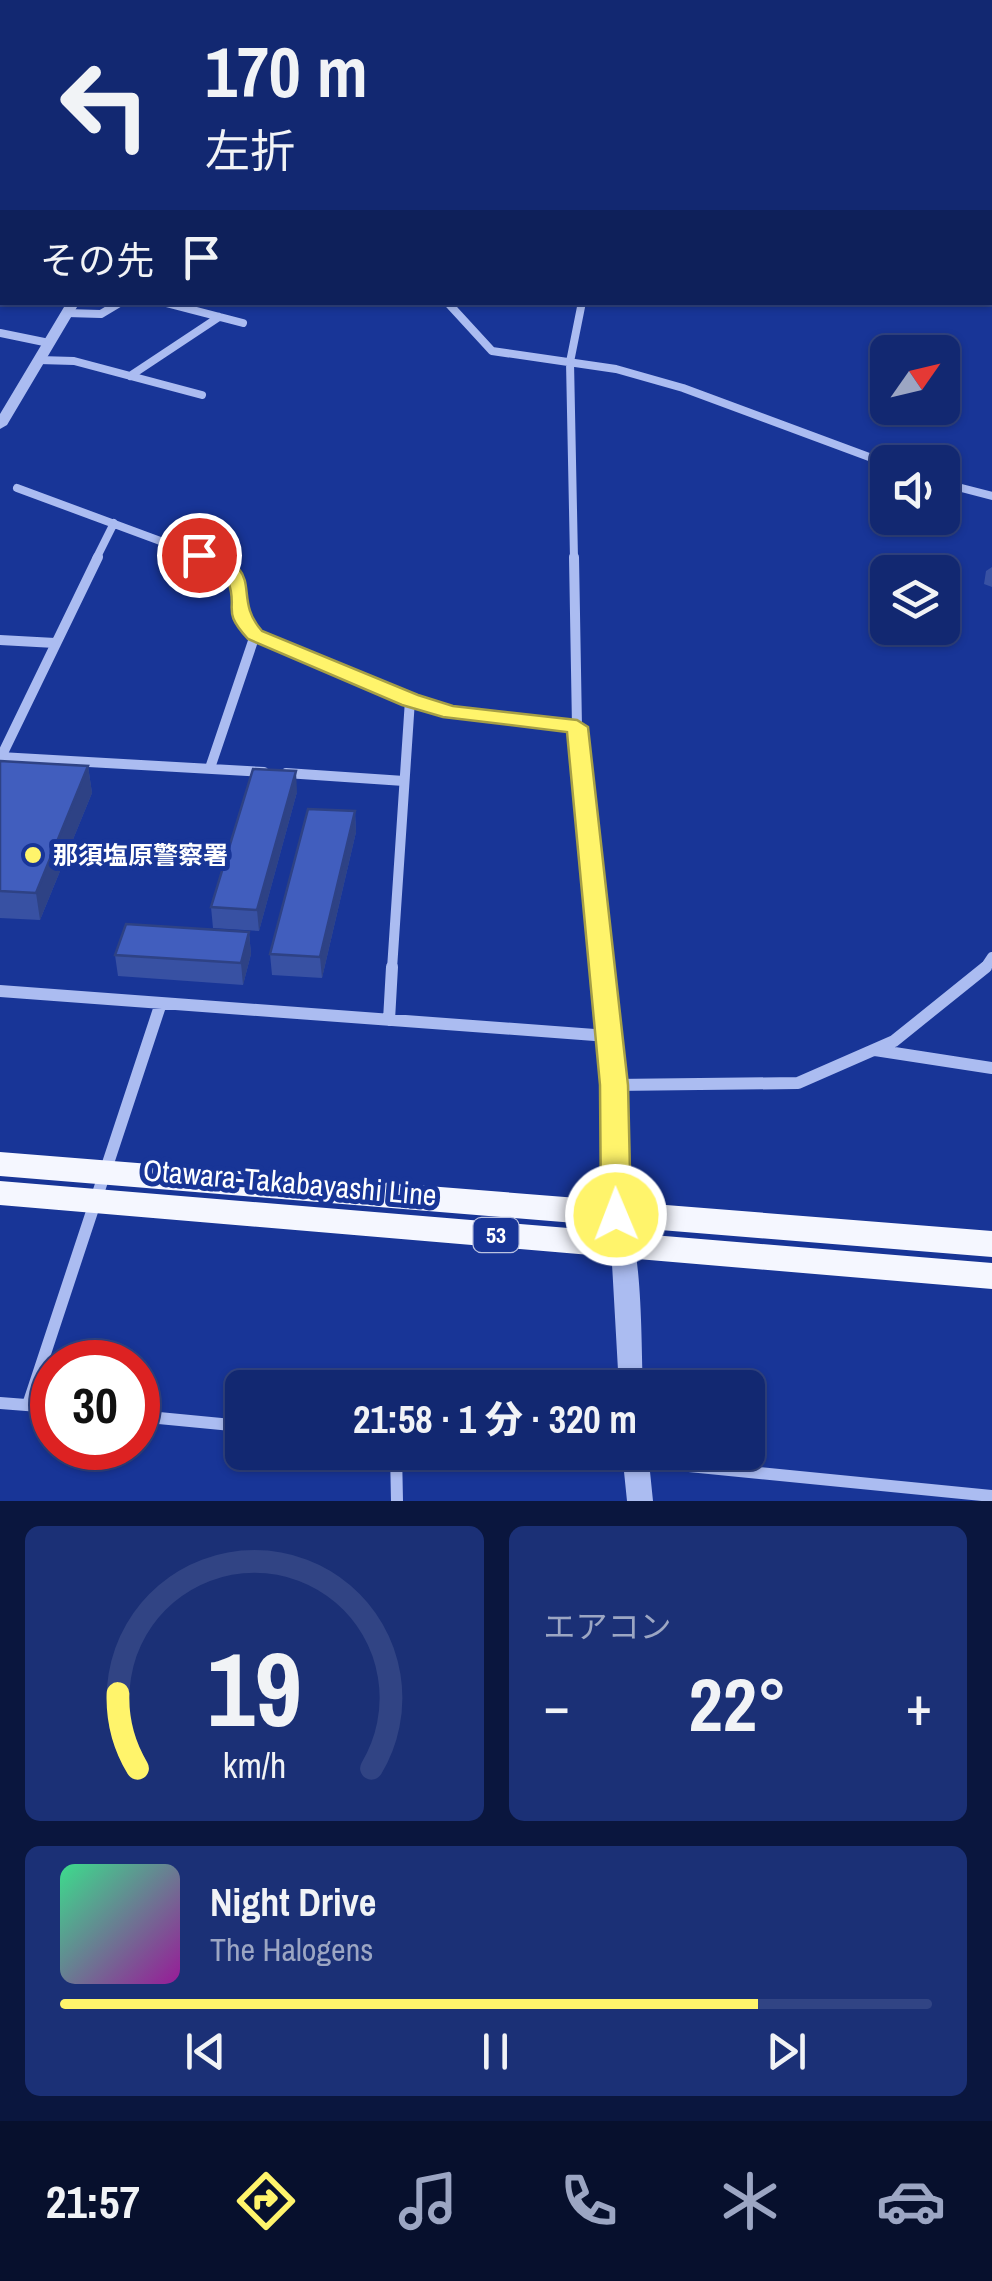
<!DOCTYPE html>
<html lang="ja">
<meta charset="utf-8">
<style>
:root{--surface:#122871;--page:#1b3076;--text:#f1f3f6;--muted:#9ca6c3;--line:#314484;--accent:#fff46b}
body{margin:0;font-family:"Archivo Narrow","Noto Sans JP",sans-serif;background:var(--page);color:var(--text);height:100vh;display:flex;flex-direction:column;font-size:38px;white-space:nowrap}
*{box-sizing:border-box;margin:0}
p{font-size:32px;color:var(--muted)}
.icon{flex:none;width:55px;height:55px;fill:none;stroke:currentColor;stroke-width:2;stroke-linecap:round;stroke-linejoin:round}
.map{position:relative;height:1501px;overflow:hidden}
.details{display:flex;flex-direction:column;gap:25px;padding:25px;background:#0a163e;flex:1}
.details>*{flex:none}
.top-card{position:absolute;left:0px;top:0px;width:992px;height:305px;box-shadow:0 2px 8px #0004,0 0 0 2px var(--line);background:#122871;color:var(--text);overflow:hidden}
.needle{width:65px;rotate:56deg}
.controls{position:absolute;left:870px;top:335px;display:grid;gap:20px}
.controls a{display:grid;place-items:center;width:90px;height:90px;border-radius:15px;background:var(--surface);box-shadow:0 2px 8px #0004,0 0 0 2px var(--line);font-size:50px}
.speed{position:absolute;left:30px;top:1340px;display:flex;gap:20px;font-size:50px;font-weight:700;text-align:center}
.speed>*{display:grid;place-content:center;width:130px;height:130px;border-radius:50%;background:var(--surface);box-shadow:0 2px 8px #0004,0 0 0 2px var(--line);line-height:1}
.speed .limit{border:15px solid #d22;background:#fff;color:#111}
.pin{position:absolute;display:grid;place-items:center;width:85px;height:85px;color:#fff;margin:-42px;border:5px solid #fff;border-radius:50%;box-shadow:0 2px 10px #0007}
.me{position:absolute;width:110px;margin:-55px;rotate:359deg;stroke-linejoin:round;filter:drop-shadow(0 0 8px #0008)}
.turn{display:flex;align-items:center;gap:35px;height:210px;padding:0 40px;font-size:45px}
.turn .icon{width:130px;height:130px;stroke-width:2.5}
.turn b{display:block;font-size:70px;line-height:85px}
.then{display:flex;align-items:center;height:95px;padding:0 40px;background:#0003;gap:20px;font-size:38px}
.big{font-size:75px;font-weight:800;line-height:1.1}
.details .tile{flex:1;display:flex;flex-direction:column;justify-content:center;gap:15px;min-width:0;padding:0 35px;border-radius:15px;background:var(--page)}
.details .dial{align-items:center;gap:0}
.dial svg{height:260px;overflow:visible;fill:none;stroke:var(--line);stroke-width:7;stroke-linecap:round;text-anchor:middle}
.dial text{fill:var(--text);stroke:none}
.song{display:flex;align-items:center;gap:30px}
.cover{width:120px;height:120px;border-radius:15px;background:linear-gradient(135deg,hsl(150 70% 55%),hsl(300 70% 35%))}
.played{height:10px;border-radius:5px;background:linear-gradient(90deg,var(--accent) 80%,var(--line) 80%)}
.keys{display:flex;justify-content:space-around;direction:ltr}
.heat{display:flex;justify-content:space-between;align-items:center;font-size:55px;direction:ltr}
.details .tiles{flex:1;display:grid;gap:25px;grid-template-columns:1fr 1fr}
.tile:last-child{grid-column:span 2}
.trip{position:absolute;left:225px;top:1370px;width:540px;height:100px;border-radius:15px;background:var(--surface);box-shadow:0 2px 8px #0004,0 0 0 2px var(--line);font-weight:800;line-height:100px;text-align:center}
.tabs{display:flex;height:160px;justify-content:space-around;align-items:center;background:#07102d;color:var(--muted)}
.tabs .icon{width:70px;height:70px}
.tabs .current{color:var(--accent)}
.tabs b{font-size:45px;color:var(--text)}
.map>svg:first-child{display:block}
</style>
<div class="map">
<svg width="992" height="1501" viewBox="0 0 992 1501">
<rect width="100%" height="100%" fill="#183597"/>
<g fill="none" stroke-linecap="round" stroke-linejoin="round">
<path stroke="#283c86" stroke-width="45" d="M64,2L69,0
M0,34L2,33"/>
<path stroke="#abbcf1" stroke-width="6" d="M643,0L653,2
M591,2L598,0"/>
<path stroke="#abbcf1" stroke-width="8" d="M162,302L243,323
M447,302L492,351L616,369L683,388L888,464
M67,313L101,314L121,302
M0,333L49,343
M39,360L74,361L202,395
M130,376L219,317
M942,483L992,496
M17,488L209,559
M96,559L114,523
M574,559L570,362L582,302"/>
<path stroke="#abbcf1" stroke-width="10" d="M202,557L227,566C241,588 239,614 255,635L410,700L451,713L577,727
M574,557L577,727L602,969
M0,640L55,643
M0,757L264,772
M1,757L98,557
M210,768L255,635
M286,773L404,781
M392,969L410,700
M984,969L992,957"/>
<path stroke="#abbcf1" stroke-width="12" d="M602,967L614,1085L616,1213
M0,991L608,1036
M389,1020L392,967
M875,1050L992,1068
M614,1085L798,1083L894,1041L986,967
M0,1403L52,1407
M28,1405L161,1003
M138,1416L242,1426
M396,1452L397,1501
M548,1452L992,1496"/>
<path fill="#abbcf1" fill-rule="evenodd" d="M67,302H80L7,425L0,429V414Z
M616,1206L624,1209C643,1246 641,1343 643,1388H619L611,1246L605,1215L608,1209Z
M622,1452H648L653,1501H627Z"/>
<path fill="#f5f7ff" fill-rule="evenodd" d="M0,198H2V208H0Z
M990,228H992V238H990Z
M0,1152L992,1231V1257L0,1176Z
M0,1181L992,1263V1289L0,1205Z"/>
</g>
<path fill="#3851a3" d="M992,567V587L984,584L986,571Z
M0,761L88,766L92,793L40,920L0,918Z
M297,792L259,931L213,928L211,907Z
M355,811L356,832L322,978L272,975L270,954Z
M249,932L251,954L243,985L118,976L115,955Z"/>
<path fill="#2e4285" d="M88,766L92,793L40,920L36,893Z
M296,771L297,792L259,931L257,910Z
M355,811L356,832L322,978L320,957Z
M249,932L251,954L243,985L241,963Z"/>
<path fill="#415ebe" stroke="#2e4285" stroke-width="2.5" d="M0,761L88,766L36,893L0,891Z
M253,769L296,771L257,910L211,907Z
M308,809L355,811L320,957L270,954Z
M126,924L249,932L241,963L115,955Z"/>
<path fill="#fff46b" stroke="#a69f46" stroke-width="2.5" d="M199,549C272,569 229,594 262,631L418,695L453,706L577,720L588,727L628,1085L631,1215L626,1223L616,1227L606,1223L601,1215L600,1085L567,732L443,717L402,705L248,639C220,609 239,610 228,581C222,565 200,565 189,555Z"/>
<circle fill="#fff46b" stroke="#183597" stroke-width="4" cx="33" cy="855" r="10"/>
<g text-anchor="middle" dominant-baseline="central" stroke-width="10" stroke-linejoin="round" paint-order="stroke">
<rect fill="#183597" stroke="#bac2e0" stroke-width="2.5" x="473.5" y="1218" width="45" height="34" rx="8"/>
<g font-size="22" font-weight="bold" fill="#fff">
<text x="496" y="1235">53</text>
</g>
<g font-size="25" font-weight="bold" fill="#fff" stroke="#183597" text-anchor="start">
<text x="53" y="855">那須塩原警察署</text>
</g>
<g font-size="30" fill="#fff" stroke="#183597">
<text transform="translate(290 1182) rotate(5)">Otawara-Takabayashi Line</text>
</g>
</g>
</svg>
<div class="controls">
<a><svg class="needle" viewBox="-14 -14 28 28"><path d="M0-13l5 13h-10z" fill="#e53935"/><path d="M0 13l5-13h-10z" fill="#9ca6c3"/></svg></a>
<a><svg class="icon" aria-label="sound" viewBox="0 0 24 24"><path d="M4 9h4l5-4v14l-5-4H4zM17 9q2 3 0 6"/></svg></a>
<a><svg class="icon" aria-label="layers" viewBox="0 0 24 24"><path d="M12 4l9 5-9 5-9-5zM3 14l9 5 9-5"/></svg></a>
</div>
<div class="speed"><div class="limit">30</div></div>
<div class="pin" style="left:199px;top:555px;background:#d93025"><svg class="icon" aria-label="arrive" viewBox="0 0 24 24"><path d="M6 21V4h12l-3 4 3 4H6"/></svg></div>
<svg class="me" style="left:616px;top:1215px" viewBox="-20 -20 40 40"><circle r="17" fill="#fff46b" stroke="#fff" stroke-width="3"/><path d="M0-11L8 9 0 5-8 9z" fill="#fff"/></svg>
<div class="trip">21:58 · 1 分 · 320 m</div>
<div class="top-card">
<div class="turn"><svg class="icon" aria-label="left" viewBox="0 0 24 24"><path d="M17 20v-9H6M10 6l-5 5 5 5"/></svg><div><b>170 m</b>左折</div></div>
<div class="then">その先<svg class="icon" aria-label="arrive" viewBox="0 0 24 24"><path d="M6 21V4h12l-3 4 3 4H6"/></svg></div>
</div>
</div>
<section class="details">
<div class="tiles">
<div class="tile dial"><svg viewBox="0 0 100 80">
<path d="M14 69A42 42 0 1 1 86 69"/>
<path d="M14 69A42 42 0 0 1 8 46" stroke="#fff46b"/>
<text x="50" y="56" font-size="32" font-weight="700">19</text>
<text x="50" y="72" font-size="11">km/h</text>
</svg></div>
<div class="tile"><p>エアコン</p>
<div class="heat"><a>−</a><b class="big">22°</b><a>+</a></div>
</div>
<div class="tile">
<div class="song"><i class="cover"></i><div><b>Night Drive</b><p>The Halogens</p></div></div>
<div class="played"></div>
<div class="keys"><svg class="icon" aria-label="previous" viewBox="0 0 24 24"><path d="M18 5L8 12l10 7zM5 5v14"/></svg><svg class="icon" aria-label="pause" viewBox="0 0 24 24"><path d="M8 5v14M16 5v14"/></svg><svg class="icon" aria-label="next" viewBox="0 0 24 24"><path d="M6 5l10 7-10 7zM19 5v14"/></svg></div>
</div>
</div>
</section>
<nav class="tabs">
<b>21:57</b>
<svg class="icon current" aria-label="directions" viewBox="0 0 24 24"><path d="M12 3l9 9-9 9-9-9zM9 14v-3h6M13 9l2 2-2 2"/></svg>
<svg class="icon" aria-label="music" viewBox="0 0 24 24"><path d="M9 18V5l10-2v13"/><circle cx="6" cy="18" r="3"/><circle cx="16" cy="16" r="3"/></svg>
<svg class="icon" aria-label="phone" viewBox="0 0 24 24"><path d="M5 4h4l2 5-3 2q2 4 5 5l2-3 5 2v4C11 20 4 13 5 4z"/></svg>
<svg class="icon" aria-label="climate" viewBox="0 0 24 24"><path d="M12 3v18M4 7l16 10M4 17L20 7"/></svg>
<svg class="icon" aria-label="car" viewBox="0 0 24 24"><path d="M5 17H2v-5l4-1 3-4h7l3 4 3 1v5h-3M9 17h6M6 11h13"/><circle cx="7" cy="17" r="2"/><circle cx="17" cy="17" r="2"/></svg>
</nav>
